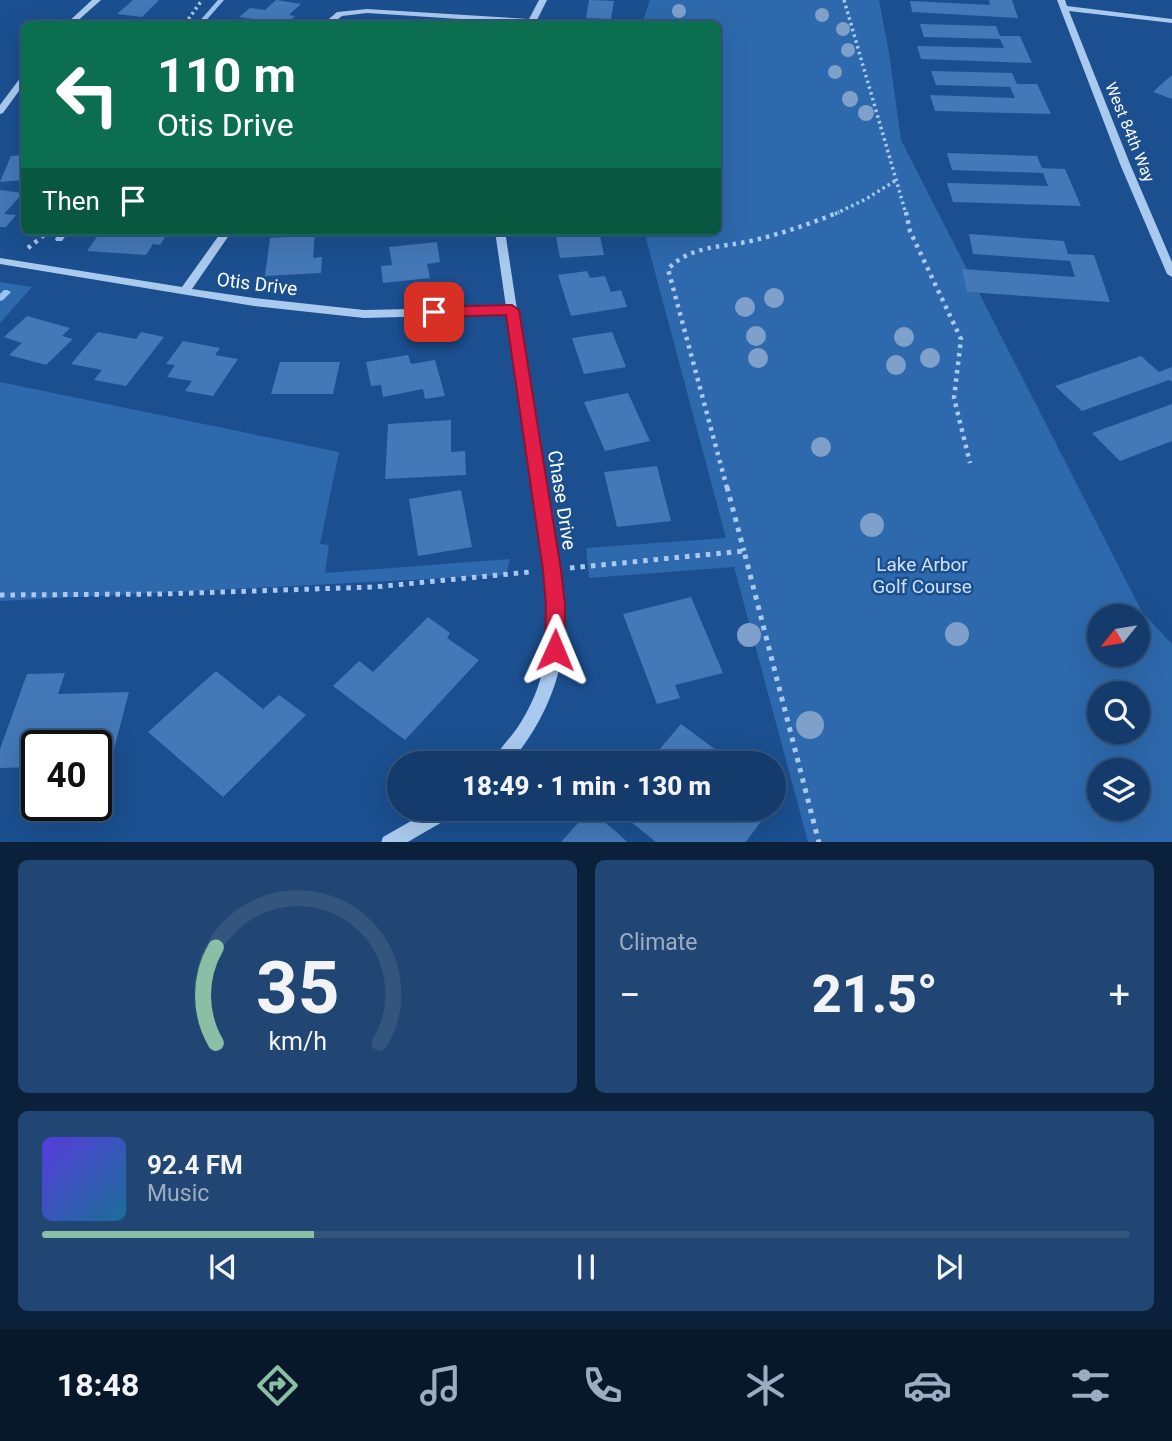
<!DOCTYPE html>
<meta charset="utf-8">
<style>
:root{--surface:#143b6b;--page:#214673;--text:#f1f3f6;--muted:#9dadc1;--line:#33557e;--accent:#8abfa5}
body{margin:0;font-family:Roboto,sans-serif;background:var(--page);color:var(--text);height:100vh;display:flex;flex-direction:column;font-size:26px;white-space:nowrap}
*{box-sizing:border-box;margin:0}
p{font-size:23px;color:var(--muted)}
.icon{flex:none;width:38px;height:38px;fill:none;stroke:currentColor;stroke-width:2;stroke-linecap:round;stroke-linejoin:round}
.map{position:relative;height:842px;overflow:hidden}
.side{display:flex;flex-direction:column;gap:18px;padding:18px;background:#0b203b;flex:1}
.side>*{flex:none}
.hud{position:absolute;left:21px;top:21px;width:700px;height:214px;border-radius:10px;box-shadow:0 7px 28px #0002,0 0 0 2px var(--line);background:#0b6e4f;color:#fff;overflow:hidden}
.needle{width:46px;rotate:240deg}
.fabs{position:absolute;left:1087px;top:604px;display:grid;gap:14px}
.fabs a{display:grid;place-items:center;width:63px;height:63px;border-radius:50%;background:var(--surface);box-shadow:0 7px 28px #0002,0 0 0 2px var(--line);font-size:35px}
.speed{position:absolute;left:21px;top:730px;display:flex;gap:14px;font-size:35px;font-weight:700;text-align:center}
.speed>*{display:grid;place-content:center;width:91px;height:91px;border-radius:50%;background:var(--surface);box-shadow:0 7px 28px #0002,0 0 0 2px var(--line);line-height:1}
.speed .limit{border:4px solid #111;border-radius:10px;background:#fff;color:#111}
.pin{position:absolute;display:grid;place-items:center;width:60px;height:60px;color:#fff;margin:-30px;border-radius:14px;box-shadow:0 4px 10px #0006}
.me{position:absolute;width:77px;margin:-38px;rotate:1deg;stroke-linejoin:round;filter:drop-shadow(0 0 5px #0008)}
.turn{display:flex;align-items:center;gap:24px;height:147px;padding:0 21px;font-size:32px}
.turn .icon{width:91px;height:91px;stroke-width:2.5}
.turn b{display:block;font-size:49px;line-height:60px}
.then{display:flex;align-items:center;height:66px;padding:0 21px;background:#0003;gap:14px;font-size:26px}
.big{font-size:52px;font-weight:800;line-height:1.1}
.side .tile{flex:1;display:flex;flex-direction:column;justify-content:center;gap:10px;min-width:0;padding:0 24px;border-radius:10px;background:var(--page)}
.side .dial{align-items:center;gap:0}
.dial svg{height:182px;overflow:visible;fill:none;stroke:var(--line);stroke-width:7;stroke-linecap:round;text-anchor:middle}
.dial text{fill:var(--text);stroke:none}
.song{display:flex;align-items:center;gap:21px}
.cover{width:84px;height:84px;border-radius:10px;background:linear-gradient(135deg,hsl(250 70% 55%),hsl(200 70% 35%))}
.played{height:7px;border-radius:4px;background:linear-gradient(90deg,var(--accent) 25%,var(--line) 25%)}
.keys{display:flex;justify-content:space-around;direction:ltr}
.heat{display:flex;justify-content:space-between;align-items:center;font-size:38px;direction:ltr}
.side .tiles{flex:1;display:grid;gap:18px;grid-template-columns:1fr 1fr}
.tile:last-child{grid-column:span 2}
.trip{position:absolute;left:387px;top:751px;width:399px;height:70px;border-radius:35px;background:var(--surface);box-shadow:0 7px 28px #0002,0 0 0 2px var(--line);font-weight:800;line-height:70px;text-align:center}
.menu{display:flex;height:112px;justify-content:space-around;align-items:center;background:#08182b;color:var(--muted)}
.menu .icon{width:49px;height:49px}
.menu .current{color:var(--accent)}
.menu b{font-size:32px;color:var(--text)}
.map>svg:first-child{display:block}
</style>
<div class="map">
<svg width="1172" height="843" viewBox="0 0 1172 843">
<rect width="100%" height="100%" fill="#1b4f8f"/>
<path fill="#2e69ad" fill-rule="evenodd" d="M650,0H879L889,53L901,140L1142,612L1172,644V842H808L734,567L589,578L586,548L726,538L644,231H718V24H642ZM1099,616H1138V654H1099ZM1099,693H1138V732H1099ZM1099,770H1138V808H1099Z
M0,282L32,287L0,323Z
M0,382L339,452L320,544L329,545L325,573L510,559L506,575L0,601Z"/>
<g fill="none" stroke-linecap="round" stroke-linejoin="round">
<path fill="#9cc4f0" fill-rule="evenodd" d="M218,0H224L203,24H197Z
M61,231H69L62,241H56L55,239Z
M4,290H7L11,292L3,300L0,301V294Z"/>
</g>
<path fill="#4478b7" d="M133,0H159L142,17L117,14Z
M276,0L301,4L289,15L295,16L286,24L239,17L250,8L265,10Z
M589,0L614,1L611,19L586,18Z
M989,0H1012L1018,18L912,12L910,1L990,5Z
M122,19L155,20L152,24H118Z
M920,24L996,26L1000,36H1020L1032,63L921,59L917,46L1004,48L1000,39L924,37Z
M931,71L1012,73L1017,84H1037L1051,114L935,111L930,95L1015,98L1010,87L936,85Z
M1172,75V99L1153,92L1165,81Z
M947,153L1037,156L1042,168L1065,169L1081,206L953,202L947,183L1048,186L1043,173L952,170Z
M24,155V180L0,182L11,156Z
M0,190L23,193L4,214L16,215L6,227H0Z
M101,231L124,232L169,231L160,245L153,244L146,255L87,251Z
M555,231H599L604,255L560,258Z
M969,234L1064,241L1068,254L1094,255L1110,302L967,292L962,269L1075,277L1070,261L973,254Z
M315,235L313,258L322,257L321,273L265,276L270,238Z
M437,242L440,262L427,264L430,278L383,283L381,266L392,265L389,247Z
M587,271L590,278L605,276L611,292L621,290L627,307L571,316L558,275Z
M27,316L70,328L62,336L73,339L46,365L9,355L22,343L4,337Z
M98,332L136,339L141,332L164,337L126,386L94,380L102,370L71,364Z
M612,332L626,367L584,374L572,338Z
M183,341L220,348L215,355L238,359L213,396L185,391L192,381L167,377L175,365L166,364Z
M408,355L411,364L435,360L445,396L425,399L423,389L383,397L381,385L371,386L366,362Z
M1141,356L1159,372L1172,367V382L1169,380L1082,411L1055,386Z
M280,362H340L333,394H271Z
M628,393L650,441L605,451L584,402Z
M1172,404V441L1120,461L1092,433Z
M451,420V452L465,451L466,475L385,479L388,424Z
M657,466L671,521L617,527L604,472Z
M461,490L472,547L418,556L409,499Z
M691,597L723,673L675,685L680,698L657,704L623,614Z
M428,617L450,633L447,638L479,660L405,740L333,686L359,661L373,672Z
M216,671L263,709L279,695L306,715L223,797L148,732Z
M65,673L58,694L129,692L110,764L96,765V746H37V767L0,768V749L27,674Z
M681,724L716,750L705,763H648Z
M614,808H763L768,812L745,843H657Z
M590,810L620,835L628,843H560Z"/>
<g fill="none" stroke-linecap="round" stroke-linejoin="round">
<path stroke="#a9c9ee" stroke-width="3.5" stroke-dasharray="2.5 3.5" stroke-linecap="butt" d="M844,0L906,214
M185,24L202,0
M835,214L866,199L898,179"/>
<path stroke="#a9c9ee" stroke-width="4.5" stroke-dasharray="3.5 5" stroke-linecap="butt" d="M906,212L910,231L961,339L954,398L970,463
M28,248L49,231
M727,488L668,269C692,244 724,248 755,240C784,233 812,223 839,212"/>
<path stroke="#a9c9ee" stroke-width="5" stroke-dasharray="4.5 6" stroke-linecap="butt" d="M727,487L744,551
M570,568L744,551L819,843
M0,595L164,594L374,587L530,572"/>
<path fill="#a9c9ee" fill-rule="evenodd" d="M92,0H101L74,24H66Z
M539,0H547L535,24L367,13L342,16L331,24H323L337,12L367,9L529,19Z
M1057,0H1065L1067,6L1172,19V23L1069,11L1130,164L1172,262V277L1167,274L1120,164Z
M21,77H24V84L3,113L0,114V105Z
M222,231H232L192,289L254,298L364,310L506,307L495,231H505L562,605C562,618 564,631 563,644C560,687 538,730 510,763H492C499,748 513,736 521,722C545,684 548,649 548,605L507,314L364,318L254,306L0,264V258L182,287Z
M434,808H458L456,814L406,843H381L383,837Z"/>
</g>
<g fill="#7ea0ca">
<circle cx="679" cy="11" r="7"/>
<circle cx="822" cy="15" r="7"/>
<circle cx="843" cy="29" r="7"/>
<circle cx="848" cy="50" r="7"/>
<circle cx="835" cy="72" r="7"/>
<circle cx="850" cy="99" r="8"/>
<circle cx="866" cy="113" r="8"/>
<circle cx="774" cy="298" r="10"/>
<circle cx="745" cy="307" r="10"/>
<circle cx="756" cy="336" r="10"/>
<circle cx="904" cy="337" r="10"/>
<circle cx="758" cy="358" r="10"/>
<circle cx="930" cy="358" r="10"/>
<circle cx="896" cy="365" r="10"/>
<circle cx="821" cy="447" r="10"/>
<circle cx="872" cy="525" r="12"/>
<circle cx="957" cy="634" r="12"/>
<circle cx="749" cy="635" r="12"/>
<circle cx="810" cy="725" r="14"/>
</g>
<path fill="#e11d48" stroke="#92132f" stroke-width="2" d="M512,305L519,310L561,570L565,605L564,650L562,656L555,658L548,656L545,650L546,605L543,570L506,315L434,317L427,312L434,307Z"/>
<g text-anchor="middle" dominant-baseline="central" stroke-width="5" stroke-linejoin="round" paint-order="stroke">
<g font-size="16" fill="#fff" stroke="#1b4f8f">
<text transform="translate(1130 132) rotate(68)">West 84th Way</text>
</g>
<g font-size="19" fill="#fff" stroke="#1b4f8f">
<text transform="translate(257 284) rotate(7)">Otis Drive</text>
<text transform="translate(562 500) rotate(81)">Chase Drive</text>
</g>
<g font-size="19" fill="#cfe3fa" stroke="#1b4f8f">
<text x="922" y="564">Lake Arbor<tspan x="922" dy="22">Golf Course</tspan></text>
</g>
</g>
</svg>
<div class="fabs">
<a><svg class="needle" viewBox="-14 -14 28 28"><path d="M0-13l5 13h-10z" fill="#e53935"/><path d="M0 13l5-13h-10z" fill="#9dadc1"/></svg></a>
<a><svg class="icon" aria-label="search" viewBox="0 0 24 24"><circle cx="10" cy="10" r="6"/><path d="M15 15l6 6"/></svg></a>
<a><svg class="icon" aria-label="layers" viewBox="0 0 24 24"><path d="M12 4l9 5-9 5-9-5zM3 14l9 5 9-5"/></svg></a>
</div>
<div class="speed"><div class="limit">40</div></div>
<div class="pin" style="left:434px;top:312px;background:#d93025"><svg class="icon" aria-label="arrive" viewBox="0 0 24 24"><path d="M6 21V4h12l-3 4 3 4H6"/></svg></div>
<svg class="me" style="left:555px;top:650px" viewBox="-20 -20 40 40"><path d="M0-17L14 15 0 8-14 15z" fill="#e11d48" stroke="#fff" stroke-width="4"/></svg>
<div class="trip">18:49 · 1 min · 130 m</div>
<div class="hud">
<div class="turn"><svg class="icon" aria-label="left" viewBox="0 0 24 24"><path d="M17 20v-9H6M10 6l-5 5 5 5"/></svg><div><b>110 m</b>Otis Drive</div></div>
<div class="then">Then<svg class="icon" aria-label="arrive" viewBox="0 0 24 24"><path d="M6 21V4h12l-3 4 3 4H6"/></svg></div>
</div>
</div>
<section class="side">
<div class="tiles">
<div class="tile dial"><svg viewBox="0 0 100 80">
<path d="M14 69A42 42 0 1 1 86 69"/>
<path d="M14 69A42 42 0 0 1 14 27" stroke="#8abfa5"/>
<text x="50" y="56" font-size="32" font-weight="700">35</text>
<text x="50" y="72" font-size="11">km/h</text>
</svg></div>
<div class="tile"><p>Climate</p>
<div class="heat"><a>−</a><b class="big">21.5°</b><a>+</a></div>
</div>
<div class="tile">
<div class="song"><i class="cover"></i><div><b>92.4 FM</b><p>Music</p></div></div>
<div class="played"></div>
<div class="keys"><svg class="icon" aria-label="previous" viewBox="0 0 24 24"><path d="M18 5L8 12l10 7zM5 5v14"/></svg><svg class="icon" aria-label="pause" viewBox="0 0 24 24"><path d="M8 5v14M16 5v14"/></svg><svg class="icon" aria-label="next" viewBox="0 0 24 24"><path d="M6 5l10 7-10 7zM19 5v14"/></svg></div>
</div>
</div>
</section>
<nav class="menu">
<b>18:48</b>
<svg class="icon current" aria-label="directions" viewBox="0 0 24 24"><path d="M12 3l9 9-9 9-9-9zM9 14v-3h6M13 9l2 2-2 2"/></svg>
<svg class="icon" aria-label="music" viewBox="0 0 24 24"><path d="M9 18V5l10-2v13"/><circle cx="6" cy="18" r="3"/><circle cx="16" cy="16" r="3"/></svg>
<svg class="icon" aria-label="phone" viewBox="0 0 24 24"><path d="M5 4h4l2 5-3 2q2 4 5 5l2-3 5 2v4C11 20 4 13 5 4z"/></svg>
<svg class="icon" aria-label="climate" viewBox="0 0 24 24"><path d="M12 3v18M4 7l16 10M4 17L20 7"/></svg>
<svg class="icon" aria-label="car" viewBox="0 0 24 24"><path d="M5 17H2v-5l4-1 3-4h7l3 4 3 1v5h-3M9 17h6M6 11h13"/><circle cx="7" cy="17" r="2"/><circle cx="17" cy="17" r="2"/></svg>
<svg class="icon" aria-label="filters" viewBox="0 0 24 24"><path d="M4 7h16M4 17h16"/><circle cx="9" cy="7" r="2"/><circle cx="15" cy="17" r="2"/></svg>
</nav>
